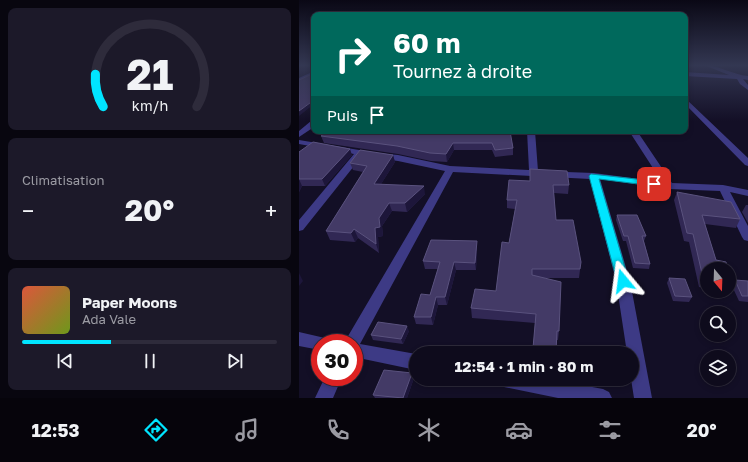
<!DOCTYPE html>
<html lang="fr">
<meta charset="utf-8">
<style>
:root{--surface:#0e0b1c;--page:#1c1929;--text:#f1f3f6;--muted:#9b9ba3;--line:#2e2b3b;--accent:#00e5ff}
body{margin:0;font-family:"Golos Text",sans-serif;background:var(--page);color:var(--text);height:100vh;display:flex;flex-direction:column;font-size:15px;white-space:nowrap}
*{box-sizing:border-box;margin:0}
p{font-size:13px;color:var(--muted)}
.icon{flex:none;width:22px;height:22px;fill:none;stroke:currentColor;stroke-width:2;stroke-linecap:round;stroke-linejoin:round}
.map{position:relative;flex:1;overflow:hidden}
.side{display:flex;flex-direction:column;gap:8px;padding:8px;background:#08060f;width:299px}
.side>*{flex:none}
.top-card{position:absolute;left:12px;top:12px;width:377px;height:122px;border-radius:8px;box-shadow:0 2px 6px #0003,0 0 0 1px var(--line);background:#00695c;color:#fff;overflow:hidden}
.needle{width:26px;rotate:161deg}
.fabs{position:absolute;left:401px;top:262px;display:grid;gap:8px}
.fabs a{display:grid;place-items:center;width:36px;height:36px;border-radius:50%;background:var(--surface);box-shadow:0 2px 6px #0003,0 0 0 1px var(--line);font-size:20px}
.speed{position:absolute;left:12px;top:334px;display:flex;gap:8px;font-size:20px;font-weight:700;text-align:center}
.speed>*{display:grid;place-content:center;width:52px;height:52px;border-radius:50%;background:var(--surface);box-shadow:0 2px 6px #0003,0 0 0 1px var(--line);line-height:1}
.speed .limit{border:6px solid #d22;background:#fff;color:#111}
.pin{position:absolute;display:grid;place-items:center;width:34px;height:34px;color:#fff;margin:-17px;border-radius:8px;box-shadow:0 2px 6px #0006}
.me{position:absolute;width:44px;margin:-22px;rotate:344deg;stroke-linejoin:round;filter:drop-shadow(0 0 3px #0008)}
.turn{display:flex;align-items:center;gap:14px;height:84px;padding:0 16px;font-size:18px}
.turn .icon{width:52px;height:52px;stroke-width:2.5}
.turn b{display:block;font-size:28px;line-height:34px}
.then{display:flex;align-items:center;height:38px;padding:0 16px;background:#0003;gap:8px;font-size:15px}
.big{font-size:30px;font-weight:700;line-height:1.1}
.side .widget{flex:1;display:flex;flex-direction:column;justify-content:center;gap:6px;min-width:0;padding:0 14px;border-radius:8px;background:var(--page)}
.side .dial{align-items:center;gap:0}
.dial svg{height:104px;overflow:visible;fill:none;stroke:var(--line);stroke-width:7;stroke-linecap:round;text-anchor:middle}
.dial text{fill:var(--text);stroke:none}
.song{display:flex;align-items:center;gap:12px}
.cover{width:48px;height:48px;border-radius:6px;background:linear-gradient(135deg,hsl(10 70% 55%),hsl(80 70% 35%))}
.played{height:4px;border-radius:2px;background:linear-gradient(90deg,var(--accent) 35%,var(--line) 35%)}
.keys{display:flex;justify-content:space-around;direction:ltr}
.heat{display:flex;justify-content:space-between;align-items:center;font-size:22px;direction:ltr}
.trip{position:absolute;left:110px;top:346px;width:230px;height:40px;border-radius:20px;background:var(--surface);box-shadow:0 2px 6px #0003,0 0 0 1px var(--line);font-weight:700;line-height:40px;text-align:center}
.menu{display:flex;height:64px;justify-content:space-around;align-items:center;background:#06040b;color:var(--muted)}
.menu .icon{width:28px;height:28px}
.menu .active{color:var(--accent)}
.menu b{font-size:18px;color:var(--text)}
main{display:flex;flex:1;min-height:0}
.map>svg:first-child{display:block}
</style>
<main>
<section class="side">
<div class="widget dial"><svg viewBox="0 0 100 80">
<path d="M14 69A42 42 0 1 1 86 69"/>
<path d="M14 69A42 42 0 0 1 8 44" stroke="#00e5ff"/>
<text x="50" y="56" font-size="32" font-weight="700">21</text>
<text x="50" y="72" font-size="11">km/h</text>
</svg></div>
<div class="widget"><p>Climatisation</p>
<div class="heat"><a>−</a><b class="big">20°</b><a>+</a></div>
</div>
<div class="widget">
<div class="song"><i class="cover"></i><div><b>Paper Moons</b><p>Ada Vale</p></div></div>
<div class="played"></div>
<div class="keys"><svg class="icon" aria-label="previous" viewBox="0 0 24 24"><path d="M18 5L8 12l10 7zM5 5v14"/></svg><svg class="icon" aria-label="pause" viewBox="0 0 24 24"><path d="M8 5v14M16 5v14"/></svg><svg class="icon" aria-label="next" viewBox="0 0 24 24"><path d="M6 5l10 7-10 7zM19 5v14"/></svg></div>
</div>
</section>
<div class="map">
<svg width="449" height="398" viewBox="0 0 449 398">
<rect width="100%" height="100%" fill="#130f26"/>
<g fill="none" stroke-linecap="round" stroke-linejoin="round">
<path fill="#3d3a85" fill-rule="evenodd" d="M405,65C420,65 434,75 449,76V80L444,79L449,85V90L441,84L438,79L386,76V72L430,75Z
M11,73H15V75L0,82V78Z
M386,98L449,158V166L446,165L386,104Z
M12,121H15V127L0,137V131Z
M228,131H236L239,171L295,173L363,182L330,131H338L373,183L424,185L449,190V196L431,192L449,226V241L445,240L443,237L421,191L370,189L301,179L331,281L353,398H335L332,379L333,353H328L317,281L291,179L154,172L61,344L117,354V370L55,357V343H45L146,171L99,161L63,156L4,230L0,231V220L55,154L0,144V140L78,153L99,155L151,166L230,170Z
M0,332L26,338L29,343H21V350L0,346Z
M26,377H43L34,398H16Z
M197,379H250L304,389L310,392L313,398H259L205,387L199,385Z"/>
</g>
<path fill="#312854" d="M211,131L214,148V155L196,157L193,150H155L148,162L132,161L99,154L25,143L22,136Z
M0,152L53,155L26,186H3L0,192Z
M94,155L96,162L82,184L126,194L108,212L93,211L83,226L84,236L79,237L80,253L59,238L56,242L31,240L27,231L64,172L54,170L51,163Z
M231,181L270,185L269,194L255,193L257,220L282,262L280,278H246L260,331L259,340H258L257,353H234L236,323L173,318L172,308L197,291L210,243L216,209L208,208V200Z
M378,192L441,219L437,228L406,224L417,260L408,269V288L400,287L390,242L385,241L375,200Z
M447,205H449V223L443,212Z
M318,215L347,236L345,241L351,264L350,269L334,268L327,241H324L317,220Z
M178,241V249L177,270H157L148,305H139L134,325L117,324L115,317L131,295L139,269H126L124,261Z
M430,271L434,283L430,290Z
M370,278L393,297L390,302L374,301L368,283Z
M436,280L449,281V302L440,301L433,286Z
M110,331L104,344L74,340L72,335Z
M113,373L115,378L108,398H76L74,395Z"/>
<path fill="#1d163a" d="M15,100V104L0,116V111Z
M154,143L155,150L148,162L147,154Z
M51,149L53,155L26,186L23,179Z
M94,155L96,162L77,192L75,184Z
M0,179L3,186L0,192Z
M125,186L126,194L108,212L106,203Z
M90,203L93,211L83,226L84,236L79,237L80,253L77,244L76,228L80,218Z
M55,229L59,238L56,242L52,233Z
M178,241V249L177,270L176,263Z
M155,262L157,270L148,305L146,297Z
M0,273L4,281L0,286Z
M137,297L139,305L134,325L132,317Z
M108,326L110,331L104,344L102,339Z
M113,373L115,378L108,398H104Z"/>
<path fill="#433a66" stroke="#5a527e" d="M11,75H15V100L0,111V80Z
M29,131H211L214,148L196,150L193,143H154L147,154L131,153L98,146L22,136Z
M14,142L51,149L23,179H0V152Z
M61,150L94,155L75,184L125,186L106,203H90L80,218L81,227L76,228L77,244L55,229L52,233L27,231L68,166L51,163Z
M231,169L268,171L270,185H254L257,220H274L282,262L281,269H233V275L262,282L260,331H258L257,352L234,348L237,314L172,308L176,289L197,291L203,242L210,243L218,200H208L210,180L231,181Z
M378,192L432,202L441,219L403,215L417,260L427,262L429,269H408V279L404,278L394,234L388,233Z
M318,215H338L347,236H343L351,264L336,263L329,236H325Z
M132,240L178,241L176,263L155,262L146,297H137L132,317H115L122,294L131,295L141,262L124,261Z
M430,271L434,283H430Z
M370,278L386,279L393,297L376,296Z
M436,280L449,281V296H443Z
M79,322L108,326L102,339L72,335Z
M85,370L113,373L104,398L74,395Z"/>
<linearGradient id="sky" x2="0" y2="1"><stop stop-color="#0a0815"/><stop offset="0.54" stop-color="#333752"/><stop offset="1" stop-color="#333752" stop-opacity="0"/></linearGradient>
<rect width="449" height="121" fill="url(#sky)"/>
<path fill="#00e5ff" stroke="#0095a6" d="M292,174L355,181L359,184L355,186L300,179L330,281L328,285L324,286L320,285L318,281L290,176Z"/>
</svg>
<div class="fabs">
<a><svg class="needle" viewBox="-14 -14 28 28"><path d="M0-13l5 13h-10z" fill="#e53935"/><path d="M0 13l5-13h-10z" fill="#9b9ba3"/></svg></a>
<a><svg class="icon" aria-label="search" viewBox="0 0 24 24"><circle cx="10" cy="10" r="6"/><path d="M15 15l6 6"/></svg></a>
<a><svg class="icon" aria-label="layers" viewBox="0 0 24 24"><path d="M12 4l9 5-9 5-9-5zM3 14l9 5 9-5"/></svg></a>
</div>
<div class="speed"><div class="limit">30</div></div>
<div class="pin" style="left:355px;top:184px;background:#d93025"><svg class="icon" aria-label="arrive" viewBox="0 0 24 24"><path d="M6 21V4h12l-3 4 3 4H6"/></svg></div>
<svg class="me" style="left:324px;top:281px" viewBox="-20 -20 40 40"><path d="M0-17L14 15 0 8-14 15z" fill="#00e5ff" stroke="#fff" stroke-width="4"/></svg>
<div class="trip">12:54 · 1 min · 80 m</div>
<div class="top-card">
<div class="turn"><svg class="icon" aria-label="right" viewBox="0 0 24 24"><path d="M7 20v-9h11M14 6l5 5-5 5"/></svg><div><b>60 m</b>Tournez à droite</div></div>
<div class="then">Puis<svg class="icon" aria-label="arrive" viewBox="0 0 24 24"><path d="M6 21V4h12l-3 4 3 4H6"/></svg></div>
</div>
</div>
</main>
<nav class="menu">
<b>12:53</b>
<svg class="icon active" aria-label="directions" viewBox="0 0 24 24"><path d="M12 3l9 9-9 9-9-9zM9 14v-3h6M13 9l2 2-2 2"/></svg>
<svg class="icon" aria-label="music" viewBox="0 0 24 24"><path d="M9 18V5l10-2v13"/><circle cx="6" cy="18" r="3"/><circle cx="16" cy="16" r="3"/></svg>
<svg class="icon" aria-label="phone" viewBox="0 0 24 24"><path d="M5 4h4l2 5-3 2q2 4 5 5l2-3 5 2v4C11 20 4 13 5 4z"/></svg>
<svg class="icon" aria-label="climate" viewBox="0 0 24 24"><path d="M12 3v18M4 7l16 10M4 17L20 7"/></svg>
<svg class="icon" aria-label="car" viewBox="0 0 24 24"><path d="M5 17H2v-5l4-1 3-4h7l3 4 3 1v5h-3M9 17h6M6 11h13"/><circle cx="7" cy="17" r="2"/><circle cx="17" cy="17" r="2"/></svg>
<svg class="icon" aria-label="filters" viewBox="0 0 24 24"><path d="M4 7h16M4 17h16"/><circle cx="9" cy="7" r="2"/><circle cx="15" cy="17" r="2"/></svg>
<b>20°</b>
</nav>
